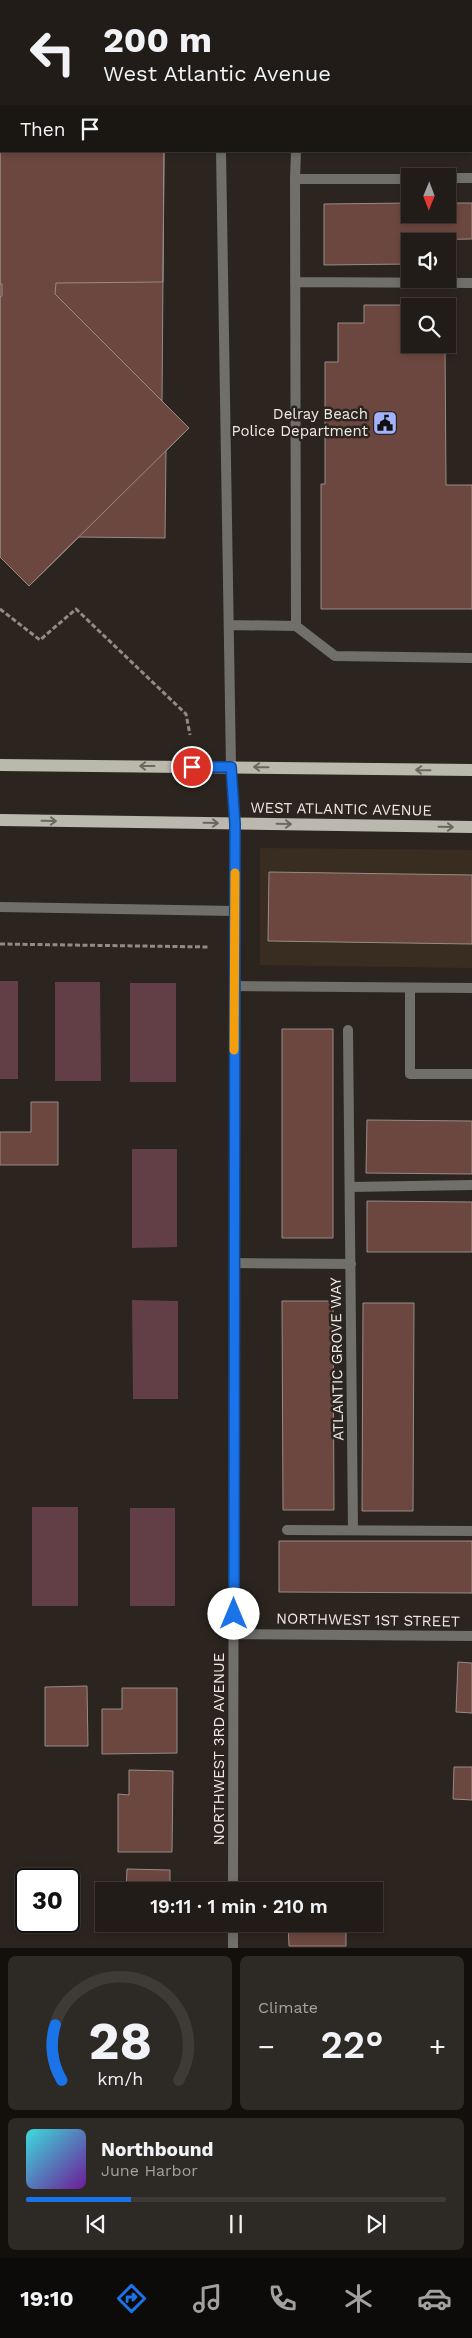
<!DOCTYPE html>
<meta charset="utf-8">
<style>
:root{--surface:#211c17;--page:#2d2924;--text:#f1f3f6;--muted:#a2a1a1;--line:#3e3a36;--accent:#1a73e8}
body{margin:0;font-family:"Work Sans",sans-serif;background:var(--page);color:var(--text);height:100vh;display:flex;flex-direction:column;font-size:19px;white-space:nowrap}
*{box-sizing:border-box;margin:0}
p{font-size:16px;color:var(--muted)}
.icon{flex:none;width:28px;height:28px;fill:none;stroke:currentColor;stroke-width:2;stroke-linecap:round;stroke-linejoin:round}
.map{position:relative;height:1948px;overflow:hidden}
.details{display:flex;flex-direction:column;gap:8px;padding:8px;background:#120f0d;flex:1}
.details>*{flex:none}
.hud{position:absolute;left:0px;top:0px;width:472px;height:152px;box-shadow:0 2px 8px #0003,0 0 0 1px var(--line);background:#211c17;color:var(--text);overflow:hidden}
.needle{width:32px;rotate:181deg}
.controls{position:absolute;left:401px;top:168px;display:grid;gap:10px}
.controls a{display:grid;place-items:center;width:55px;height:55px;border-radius:0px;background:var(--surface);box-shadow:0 2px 8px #0003,0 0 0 1px var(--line);font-size:25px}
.speed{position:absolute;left:15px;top:1868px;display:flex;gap:10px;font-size:25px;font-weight:700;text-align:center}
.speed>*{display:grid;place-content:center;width:65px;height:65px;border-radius:50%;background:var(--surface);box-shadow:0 2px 8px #0003,0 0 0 1px var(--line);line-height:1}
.speed .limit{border:2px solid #111;border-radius:8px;background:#fff;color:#111}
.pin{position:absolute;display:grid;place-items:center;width:42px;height:42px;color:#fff;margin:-21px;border:2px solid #fff;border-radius:50%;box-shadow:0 1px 5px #0007}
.me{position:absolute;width:55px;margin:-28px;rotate:0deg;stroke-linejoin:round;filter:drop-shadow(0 0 4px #0008)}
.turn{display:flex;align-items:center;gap:18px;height:105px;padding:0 20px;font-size:22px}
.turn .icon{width:65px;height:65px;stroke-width:2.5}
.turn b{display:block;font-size:35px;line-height:42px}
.then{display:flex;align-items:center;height:48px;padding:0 20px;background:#0003;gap:10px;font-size:19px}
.big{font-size:38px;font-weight:600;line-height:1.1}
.details .card{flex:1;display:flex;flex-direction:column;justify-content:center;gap:8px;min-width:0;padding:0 18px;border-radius:8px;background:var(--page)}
.details .dial{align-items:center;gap:0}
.dial svg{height:130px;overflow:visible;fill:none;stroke:var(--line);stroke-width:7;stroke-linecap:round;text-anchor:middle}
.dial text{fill:var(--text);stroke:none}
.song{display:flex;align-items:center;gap:15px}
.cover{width:60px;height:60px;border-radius:8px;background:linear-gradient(135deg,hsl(180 70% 55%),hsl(280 70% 35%))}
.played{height:5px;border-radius:2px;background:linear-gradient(90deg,var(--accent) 25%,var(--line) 25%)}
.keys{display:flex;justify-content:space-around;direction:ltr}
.heat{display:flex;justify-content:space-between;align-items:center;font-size:28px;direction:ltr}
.details .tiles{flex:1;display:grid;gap:8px;grid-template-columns:1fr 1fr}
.card:last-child{grid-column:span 2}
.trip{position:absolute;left:95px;top:1882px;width:288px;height:50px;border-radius:0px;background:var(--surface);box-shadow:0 2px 8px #0003,0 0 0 1px var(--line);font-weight:600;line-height:50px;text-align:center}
.menu{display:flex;height:80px;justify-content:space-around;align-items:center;background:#0d0b09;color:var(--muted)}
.menu .icon{width:35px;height:35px}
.menu .current{color:var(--accent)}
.menu b{font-size:22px;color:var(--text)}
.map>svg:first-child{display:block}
</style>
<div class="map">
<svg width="472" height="1948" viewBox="0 0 472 1948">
<rect width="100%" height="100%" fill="#2c251f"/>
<path fill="#392d22" d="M260,848L472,850V968L260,965Z"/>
<path fill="#623e47" d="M0,981H18V1079H0Z
M55,982H100L101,1081H55Z
M130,983H176V1082H130Z
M132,1149H177V1247L132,1248Z
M132,1300L178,1301V1399H133Z
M32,1507H78V1606H32Z
M130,1508H175V1606H130Z"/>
<path fill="#6c473f" stroke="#978b88" d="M0,57L1,151H164L163,282L56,283L55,294L189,428L29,586L0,557V297L2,296V284H0Z
M0,57L1,151H164L162,401L189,428L166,451L165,538L79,537L29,586L0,557Z
M410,203V214H448V203H472V239L411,240L410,264L324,265V204Z
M364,305H420L410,306V344H445L446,485H472V609H321V484H325V362H338V323H364Z
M269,872L472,875V944L268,941Z
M282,1029H333V1238H282Z
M31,1102H58V1165H0V1132H31Z
M367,1120L472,1121V1174L366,1173Z
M367,1201L472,1202V1252H367Z
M282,1301H333L334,1510H283Z
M363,1303H414L413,1511H362Z
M279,1541H472V1593L279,1592Z
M458,1662L472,1663V1713L456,1712Z
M87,1686L88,1746H45V1687Z
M122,1688H177V1753L102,1754V1709H122Z
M454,1767H472V1800L453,1799Z
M129,1770L173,1771L172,1852H118V1794L129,1795Z
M127,1869L170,1870V1891H126Z
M126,1924H169V1931L126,1930Z
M288,1924H346V1946H289Z"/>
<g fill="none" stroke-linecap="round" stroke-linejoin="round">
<path stroke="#918b86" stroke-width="3" stroke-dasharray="5 2.5" stroke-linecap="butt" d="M0,609L40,640L76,609L186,714L190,735
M0,944L210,947"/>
<path stroke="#706f6a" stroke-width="10" d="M174,0L175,1
M471,14H472
M221,151L231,767
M448,178H472
M295,179L296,151
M295,282L472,283
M229,625L296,626L335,656L472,658
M296,626L295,179H410
M0,907L235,911
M235,986L472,988
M410,988V1074H472
M348,1030L353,1530
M350,1187L472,1185
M234,1263L351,1264
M287,1530L472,1531"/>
<path stroke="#706f6a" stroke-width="10" d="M231,767L235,824L233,1891
M234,1634L472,1636
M233,1948V1924"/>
<path stroke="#bbb8ae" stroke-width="12" d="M0,765L472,770
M0,820L472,827"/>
</g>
<defs><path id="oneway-shaft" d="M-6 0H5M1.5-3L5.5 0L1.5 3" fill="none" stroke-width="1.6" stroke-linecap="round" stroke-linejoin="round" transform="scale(1.25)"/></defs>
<g stroke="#6c675f">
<use href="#oneway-shaft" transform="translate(147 766) rotate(-180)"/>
<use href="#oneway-shaft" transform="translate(261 767) rotate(-179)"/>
<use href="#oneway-shaft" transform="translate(423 770) rotate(-179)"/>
<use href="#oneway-shaft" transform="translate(49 821) rotate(1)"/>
<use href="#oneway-shaft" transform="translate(211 823) rotate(1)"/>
<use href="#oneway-shaft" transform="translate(284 824) rotate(1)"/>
<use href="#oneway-shaft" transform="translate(446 827) rotate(1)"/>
</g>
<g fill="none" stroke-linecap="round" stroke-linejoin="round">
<defs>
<path id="route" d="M192,767H231L235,824L234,1614"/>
</defs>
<use href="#route" stroke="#114b97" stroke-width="12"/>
<use href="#route" stroke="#1a73e8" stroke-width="9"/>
<path stroke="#f59e0b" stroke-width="9" d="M234,1050L235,873"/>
</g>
<defs>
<symbol id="civic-square" viewBox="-11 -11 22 22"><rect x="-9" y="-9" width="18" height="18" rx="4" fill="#a3b2fd" stroke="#2c251f"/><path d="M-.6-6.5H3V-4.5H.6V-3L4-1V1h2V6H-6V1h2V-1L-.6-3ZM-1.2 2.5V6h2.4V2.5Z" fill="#111"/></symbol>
</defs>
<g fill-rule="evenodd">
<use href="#civic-square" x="371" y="409" width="28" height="28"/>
</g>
<g text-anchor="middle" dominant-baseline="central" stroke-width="5" stroke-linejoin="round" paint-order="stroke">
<g font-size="15" fill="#efeae5" stroke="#2c251f" text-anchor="end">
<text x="368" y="414">Delray Beach<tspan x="368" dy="17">Police Department</tspan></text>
</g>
<g font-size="15" fill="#efeae5" stroke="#2c251f">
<text transform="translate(341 809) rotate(1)">WEST ATLANTIC AVENUE</text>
<text transform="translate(337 1359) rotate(-91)">ATLANTIC GROVE WAY</text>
<text transform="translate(368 1620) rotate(1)">NORTHWEST 1ST STREET</text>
<text transform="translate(219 1749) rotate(-90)">NORTHWEST 3RD AVENUE</text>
</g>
</g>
</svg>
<div class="controls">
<a><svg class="needle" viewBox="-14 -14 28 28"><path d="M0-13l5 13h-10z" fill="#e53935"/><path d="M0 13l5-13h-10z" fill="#a2a1a1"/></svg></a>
<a><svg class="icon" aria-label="sound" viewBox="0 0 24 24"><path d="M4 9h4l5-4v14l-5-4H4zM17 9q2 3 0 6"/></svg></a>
<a><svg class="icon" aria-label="search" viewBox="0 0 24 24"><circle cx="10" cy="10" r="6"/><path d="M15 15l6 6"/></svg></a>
</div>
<div class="speed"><div class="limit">30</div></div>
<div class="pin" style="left:192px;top:767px;background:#d93025"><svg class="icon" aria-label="arrive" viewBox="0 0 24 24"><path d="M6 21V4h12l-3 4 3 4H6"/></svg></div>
<svg class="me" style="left:234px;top:1614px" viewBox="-20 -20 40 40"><circle r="19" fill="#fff"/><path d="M0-13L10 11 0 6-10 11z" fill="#1a73e8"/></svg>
<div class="trip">19:11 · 1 min · 210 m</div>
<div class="hud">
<div class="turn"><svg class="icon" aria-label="left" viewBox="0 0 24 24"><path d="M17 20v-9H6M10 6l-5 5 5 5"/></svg><div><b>200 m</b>West Atlantic Avenue</div></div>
<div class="then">Then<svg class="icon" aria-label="arrive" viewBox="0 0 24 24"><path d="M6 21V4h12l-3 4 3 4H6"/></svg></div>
</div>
</div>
<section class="details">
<div class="tiles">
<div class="card dial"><svg viewBox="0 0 100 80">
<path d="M14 69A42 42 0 1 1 86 69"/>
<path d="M14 69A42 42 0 0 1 10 35" stroke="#1a73e8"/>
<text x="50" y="56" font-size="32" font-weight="700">28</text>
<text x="50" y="72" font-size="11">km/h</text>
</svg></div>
<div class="card"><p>Climate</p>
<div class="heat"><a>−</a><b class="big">22°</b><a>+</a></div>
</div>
<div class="card">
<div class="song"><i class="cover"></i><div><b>Northbound</b><p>June Harbor</p></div></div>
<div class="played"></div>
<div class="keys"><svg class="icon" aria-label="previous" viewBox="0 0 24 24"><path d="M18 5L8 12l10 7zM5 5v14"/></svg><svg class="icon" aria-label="pause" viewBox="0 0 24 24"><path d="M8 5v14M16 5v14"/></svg><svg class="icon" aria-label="next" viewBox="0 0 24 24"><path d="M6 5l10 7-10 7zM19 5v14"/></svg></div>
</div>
</div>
</section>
<nav class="menu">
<b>19:10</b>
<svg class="icon current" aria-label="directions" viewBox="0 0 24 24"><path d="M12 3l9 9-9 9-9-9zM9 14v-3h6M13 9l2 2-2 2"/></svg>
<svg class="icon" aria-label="music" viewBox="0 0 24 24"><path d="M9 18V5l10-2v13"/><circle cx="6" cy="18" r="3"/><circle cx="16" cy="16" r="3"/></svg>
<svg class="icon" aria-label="phone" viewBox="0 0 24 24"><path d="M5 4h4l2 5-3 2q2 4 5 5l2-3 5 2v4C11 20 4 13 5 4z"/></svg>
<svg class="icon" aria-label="climate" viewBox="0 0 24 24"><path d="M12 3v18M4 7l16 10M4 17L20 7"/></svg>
<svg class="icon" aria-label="car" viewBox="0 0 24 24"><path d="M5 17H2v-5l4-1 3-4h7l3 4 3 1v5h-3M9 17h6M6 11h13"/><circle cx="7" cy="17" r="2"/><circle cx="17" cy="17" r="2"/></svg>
</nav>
